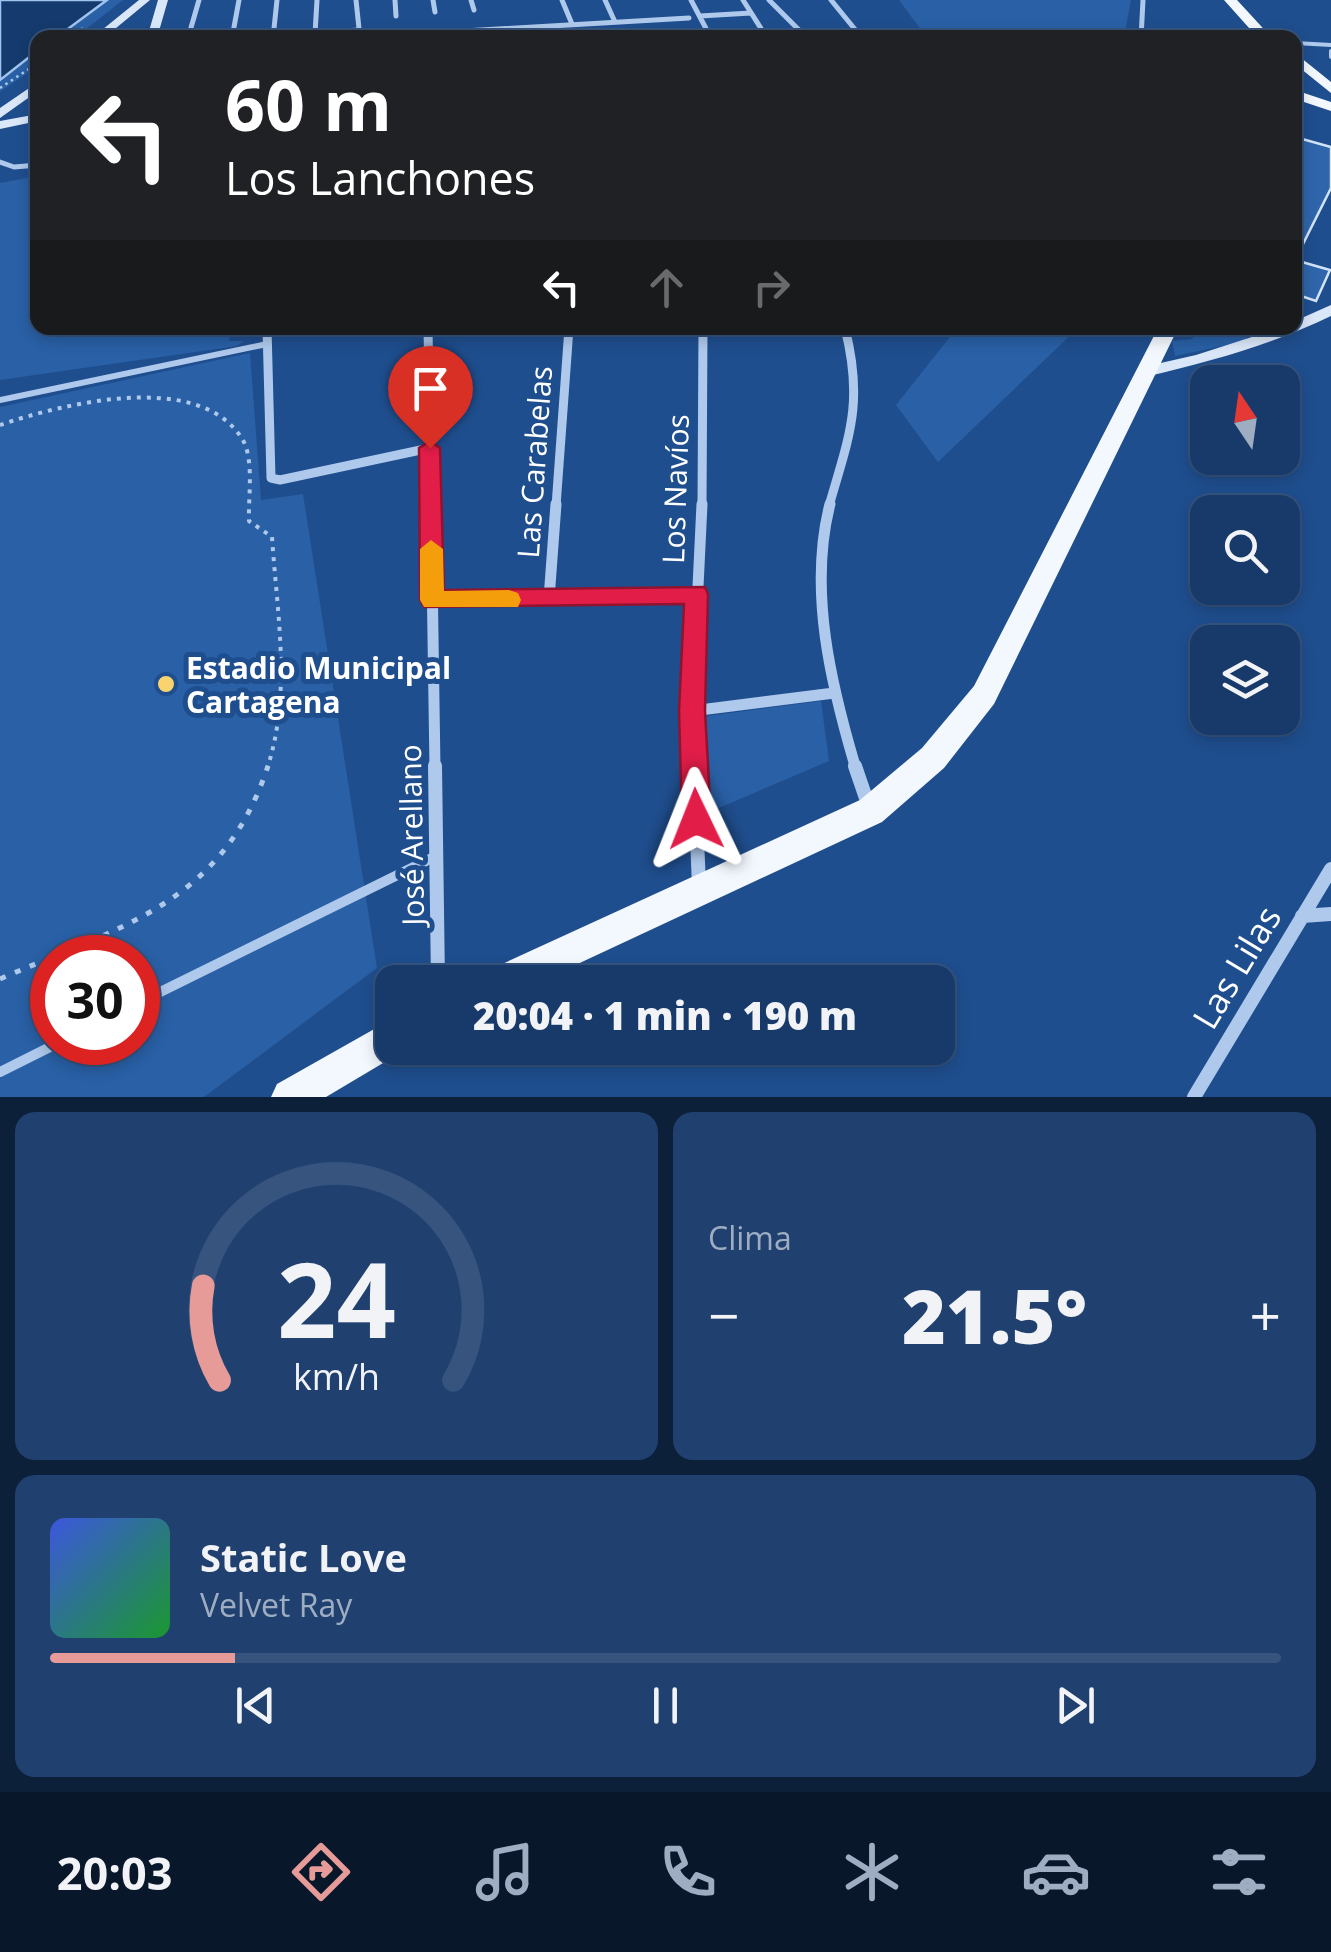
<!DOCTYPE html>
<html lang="es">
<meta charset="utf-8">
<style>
:root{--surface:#173a6a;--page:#204170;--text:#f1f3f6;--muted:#9eadc1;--line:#36547e;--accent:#e69b98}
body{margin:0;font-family:"Open Sans",sans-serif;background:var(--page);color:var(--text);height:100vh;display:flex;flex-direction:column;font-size:38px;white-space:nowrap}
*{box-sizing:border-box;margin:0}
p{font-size:32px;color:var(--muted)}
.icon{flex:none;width:55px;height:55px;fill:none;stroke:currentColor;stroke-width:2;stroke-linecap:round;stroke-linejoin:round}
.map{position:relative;height:1097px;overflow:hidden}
.sheet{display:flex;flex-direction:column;gap:15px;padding:15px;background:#0d203a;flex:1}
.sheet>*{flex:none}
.hud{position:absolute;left:30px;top:30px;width:1272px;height:305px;border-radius:20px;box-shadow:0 5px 15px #0003,0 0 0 2px var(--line);background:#202124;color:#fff;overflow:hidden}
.needle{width:65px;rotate:347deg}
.buttons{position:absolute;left:1190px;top:365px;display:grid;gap:20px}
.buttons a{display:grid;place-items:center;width:110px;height:110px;border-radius:20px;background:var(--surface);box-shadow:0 5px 15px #0003,0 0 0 2px var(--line);font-size:50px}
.speed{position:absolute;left:30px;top:935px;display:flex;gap:20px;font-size:50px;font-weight:700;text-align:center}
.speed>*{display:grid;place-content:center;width:130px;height:130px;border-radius:50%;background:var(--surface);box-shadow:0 5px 15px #0003,0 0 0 2px var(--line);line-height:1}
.speed .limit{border:15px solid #d22;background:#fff;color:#111}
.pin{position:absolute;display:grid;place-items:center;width:85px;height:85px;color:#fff;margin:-102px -42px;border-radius:50% 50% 50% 0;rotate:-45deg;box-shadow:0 0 10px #0007}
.pin .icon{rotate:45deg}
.me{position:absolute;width:110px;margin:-55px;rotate:358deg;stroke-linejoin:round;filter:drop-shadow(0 0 8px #0008)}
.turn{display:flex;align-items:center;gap:35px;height:210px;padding:0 30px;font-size:45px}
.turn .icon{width:130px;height:130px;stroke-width:2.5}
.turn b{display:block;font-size:70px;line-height:85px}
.lanes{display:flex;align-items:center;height:95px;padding:0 30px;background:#0003;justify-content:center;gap:50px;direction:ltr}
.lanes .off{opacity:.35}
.big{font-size:75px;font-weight:800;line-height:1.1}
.sheet .card{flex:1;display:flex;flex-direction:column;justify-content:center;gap:15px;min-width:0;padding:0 35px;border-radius:20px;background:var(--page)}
.sheet .dial{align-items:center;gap:0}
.dial svg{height:260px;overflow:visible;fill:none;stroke:var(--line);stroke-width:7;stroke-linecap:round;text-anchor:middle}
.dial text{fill:var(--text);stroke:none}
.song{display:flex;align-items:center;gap:30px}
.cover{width:120px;height:120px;border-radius:15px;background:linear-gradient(135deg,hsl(230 70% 55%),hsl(130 70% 35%))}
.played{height:10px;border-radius:5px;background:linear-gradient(90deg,var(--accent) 15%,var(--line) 15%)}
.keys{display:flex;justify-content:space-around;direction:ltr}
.heat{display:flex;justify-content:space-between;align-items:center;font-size:55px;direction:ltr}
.sheet .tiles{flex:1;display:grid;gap:15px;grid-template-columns:1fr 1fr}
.card:last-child{grid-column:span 2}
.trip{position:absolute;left:375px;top:965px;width:580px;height:100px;border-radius:20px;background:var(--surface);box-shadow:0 5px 15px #0003,0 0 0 2px var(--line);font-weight:800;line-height:100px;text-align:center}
.tab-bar{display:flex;height:160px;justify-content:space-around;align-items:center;background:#09172a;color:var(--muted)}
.tab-bar .icon{width:70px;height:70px}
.tab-bar .selected{color:var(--accent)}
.tab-bar b{font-size:45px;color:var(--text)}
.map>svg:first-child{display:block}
</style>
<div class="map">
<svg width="1331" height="1097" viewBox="0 0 1331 1097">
<rect width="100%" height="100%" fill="#1f4e8e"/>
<path fill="#2960a6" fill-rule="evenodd" d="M0,0H123L76,37L38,38L37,66L0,92Z
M899,0H1131L1124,37L927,38Z
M37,176L38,328H231L229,341H244L237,346L0,380V183Z
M957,328H1078L938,462L896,405Z
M1198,328H1251L1245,341L1175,356L1172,341L1192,339Z
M250,353L261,500L303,494L377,968L204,1097H0V407ZM52,958H138V1042H52Z
M821,701L829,761L702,815L700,717Z"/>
<path fill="#153a6d" stroke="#a1c4ee" stroke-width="2.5" d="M0,0H107L57,37L38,38L37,51L0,80Z"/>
<path fill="#2f65ab" stroke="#d3e4f9" stroke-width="2.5" d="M1295,137L1331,147V188L1295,260Z
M1295,260L1330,270L1316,301L1295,294Z"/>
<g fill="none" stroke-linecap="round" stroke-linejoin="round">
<path stroke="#aec9ec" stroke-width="2.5" stroke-dasharray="2.5 4" stroke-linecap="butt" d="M71,38L83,28
M0,88L38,63"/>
<path stroke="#aec9ec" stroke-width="4" stroke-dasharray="4 6" stroke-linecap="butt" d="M0,425C62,404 196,370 241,437C255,457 248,497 249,521L272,537C277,614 292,693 267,769"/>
<path stroke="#aec9ec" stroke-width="5" stroke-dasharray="6 10" stroke-linecap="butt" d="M0,979C121,926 222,905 268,766"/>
<path stroke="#aec9ec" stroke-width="4" d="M1295,43L1331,45
M1331,51V57"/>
<path stroke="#aec9ec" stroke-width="5" d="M0,162L14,167L38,165"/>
<path stroke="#aec9ec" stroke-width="6" d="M0,400L267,344"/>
<path stroke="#aec9ec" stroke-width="10" d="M138,1003L436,856
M0,1072L60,1042"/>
<path stroke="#aec9ec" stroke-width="5" d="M356,0L360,38
M395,0L396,16
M433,0L435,12
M471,0L474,10
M562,0L572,24
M605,0L615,22
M691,0L711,38
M743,0L767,38
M769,0L807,38
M831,0L862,38
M700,16L751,13
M315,34L317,0
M188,38L199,0
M232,38L239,0
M273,38L277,0
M284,38L357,30
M409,38L430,33L689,18
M1141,38L1143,0"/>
<path stroke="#aec9ec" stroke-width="9" d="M267,328L271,478L280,480L430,448
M428,328L431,506
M556,506L569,328
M702,506L703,328
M829,506C849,436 864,404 845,328"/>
<path stroke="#aec9ec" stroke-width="11" d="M431,504L435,769
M830,504C808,590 831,685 856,769
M549,599L556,504
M432,601L696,594
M692,711L834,693
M694,769L692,711L702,504"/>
<path stroke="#aec9ec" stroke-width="14" d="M435,766L438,982
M694,766L699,886
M855,766L868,804
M1302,916L1331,914
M1194,1097L1331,869"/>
<path fill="#dae7f9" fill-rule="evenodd" d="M139,0H150L104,38H92Z
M158,0H168L157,38H147Z
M38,82V91L0,118V108Z
M38,114V121L0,129V121Z
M1331,305V316C1273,344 1212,361 1149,376L1141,371L1143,367L1196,355L1280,328H1295V321Z"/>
<path fill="#f3f8ff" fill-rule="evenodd" d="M1224,0H1237L1272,38H1258Z
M1295,53L1331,82V93L1295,64Z
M1295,90L1331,102V111L1295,99Z
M1158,328H1178L994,704L944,768L882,822L539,982H484L489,970L860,800L922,748L974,686Z
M392,1019V1048L405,1050L326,1097H271L277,1084Z"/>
</g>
<path fill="#e11d48" stroke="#92132f" stroke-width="2.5" d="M430,441L440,448L444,590L705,587L708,594L705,711L711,819L706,829L696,833L686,829L682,819L679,711L684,604L424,607L420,600L419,448Z"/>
<path fill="#f59e0b" d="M431,540L443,549L444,591L509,590L518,593L521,600L518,607H424L420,600V549Z"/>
<circle fill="#fad36e" stroke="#1f4e8e" stroke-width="4" cx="166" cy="684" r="10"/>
<g text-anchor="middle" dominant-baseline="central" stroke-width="10" stroke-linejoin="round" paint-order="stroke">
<g font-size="30" fill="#fff" stroke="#1f4e8e">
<text transform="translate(534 462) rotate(-86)">Las Carabelas</text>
<text transform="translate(675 489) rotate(-88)">Los Navíos</text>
<text transform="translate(411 835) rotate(-91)">José Arellano</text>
</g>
<g font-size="30" font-weight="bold" fill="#fff" stroke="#1f4e8e" text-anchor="start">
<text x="186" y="667">Estadio Municipal<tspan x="186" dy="34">Cartagena</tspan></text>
</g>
<g font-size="35" fill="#fff" stroke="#1f4e8e">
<text transform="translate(1236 967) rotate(-59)">Las Lilas</text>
</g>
</g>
</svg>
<div class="buttons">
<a><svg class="needle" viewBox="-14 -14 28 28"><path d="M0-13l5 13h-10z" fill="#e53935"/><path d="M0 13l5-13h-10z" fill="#9eadc1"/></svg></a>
<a><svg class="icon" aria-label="search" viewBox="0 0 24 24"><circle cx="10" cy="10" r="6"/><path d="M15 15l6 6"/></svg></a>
<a><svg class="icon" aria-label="layers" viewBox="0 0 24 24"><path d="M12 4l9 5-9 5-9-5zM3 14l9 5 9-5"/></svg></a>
</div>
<div class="speed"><div class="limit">30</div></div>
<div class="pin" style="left:430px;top:448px;background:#d93025"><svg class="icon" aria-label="arrive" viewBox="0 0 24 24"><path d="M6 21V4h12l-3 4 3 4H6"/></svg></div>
<svg class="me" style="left:696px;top:819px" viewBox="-20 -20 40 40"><path d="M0-17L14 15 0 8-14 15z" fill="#e11d48" stroke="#fff" stroke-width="4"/></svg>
<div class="trip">20:04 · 1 min · 190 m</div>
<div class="hud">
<div class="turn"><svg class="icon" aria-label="left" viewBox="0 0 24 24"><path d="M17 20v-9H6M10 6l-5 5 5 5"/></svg><div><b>60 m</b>Los Lanchones</div></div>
<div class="lanes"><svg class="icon" aria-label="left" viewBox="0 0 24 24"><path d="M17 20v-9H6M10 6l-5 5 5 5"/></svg><svg class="icon off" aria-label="ahead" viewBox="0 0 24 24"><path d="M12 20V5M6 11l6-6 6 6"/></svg><svg class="icon off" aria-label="right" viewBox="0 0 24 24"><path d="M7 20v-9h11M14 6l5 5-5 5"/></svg></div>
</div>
</div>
<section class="sheet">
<div class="tiles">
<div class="card dial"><svg viewBox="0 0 100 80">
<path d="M14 69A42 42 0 1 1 86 69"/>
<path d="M14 69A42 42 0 0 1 9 40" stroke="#e69b98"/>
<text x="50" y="56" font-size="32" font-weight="700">24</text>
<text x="50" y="72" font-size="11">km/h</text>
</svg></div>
<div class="card"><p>Clima</p>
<div class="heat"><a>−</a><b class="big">21.5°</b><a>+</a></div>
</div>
<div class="card">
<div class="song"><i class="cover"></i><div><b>Static Love</b><p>Velvet Ray</p></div></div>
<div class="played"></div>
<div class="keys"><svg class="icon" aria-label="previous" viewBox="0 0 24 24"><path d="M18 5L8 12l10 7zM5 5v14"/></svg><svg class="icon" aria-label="pause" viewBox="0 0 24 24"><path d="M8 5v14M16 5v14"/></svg><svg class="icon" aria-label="next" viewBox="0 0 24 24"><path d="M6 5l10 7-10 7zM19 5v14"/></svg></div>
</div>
</div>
</section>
<nav class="tab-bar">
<b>20:03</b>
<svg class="icon selected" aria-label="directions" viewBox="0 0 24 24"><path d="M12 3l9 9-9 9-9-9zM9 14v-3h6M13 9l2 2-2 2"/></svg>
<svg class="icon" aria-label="music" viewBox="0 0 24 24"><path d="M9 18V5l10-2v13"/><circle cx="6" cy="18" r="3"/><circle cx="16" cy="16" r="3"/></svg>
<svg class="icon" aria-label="phone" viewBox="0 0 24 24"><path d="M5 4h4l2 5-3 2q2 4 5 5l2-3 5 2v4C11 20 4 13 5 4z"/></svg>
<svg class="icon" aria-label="climate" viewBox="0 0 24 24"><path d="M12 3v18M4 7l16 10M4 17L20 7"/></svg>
<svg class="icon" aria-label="car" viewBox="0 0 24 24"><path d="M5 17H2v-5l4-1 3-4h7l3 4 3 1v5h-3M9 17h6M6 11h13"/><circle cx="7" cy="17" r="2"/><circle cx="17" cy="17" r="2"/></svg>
<svg class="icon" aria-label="filters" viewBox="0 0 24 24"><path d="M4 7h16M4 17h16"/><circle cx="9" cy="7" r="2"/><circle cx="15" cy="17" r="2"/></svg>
</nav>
